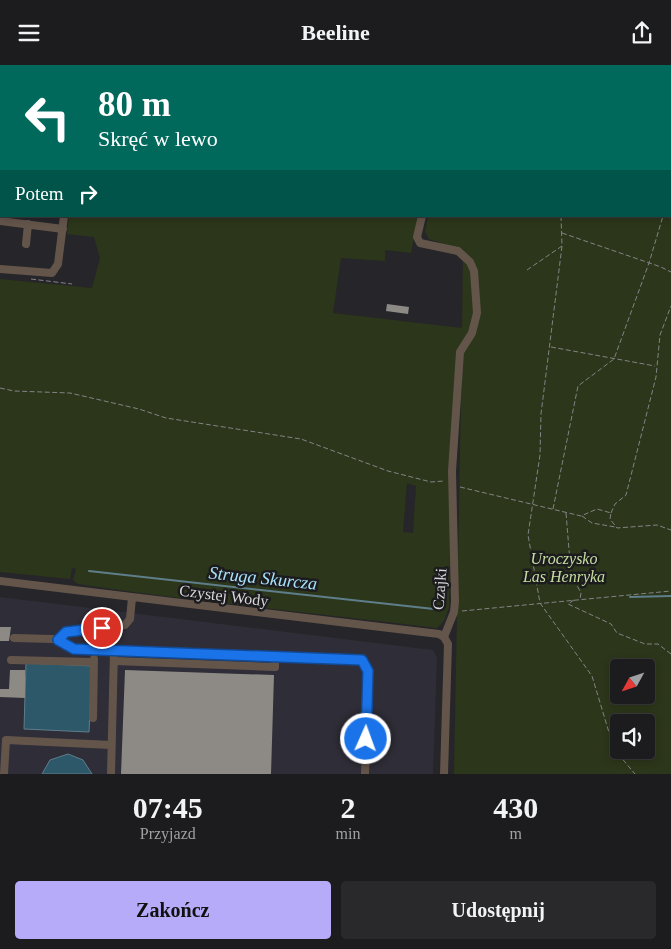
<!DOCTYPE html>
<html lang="pl">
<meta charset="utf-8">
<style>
:root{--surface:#1c1c1f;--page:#29292c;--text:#f1f3f6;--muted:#a0a1a4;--line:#3a3a3d;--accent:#b6abf8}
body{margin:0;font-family:Georgia,serif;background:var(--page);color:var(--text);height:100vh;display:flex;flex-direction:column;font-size:19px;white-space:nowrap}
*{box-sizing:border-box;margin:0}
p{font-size:16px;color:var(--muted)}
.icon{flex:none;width:28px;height:28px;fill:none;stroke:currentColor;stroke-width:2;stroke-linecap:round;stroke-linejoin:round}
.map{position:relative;height:709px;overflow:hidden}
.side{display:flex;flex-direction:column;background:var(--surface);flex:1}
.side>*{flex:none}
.hud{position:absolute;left:0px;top:0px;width:671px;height:152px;box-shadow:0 2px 8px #0003,0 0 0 1px var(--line);background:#00695c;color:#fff;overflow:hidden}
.needle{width:32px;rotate:230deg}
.tools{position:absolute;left:610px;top:594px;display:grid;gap:10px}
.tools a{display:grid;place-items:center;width:45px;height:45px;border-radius:5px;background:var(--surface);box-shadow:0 2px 8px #0003,0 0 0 1px var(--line);font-size:25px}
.pin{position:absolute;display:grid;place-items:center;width:42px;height:42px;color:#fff;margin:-21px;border:2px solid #fff;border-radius:50%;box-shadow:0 1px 5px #0007}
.me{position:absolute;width:55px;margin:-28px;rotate:2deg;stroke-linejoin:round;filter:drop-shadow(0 0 4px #0008)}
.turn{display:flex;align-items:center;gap:18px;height:105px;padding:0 15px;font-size:22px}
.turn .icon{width:65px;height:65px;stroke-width:2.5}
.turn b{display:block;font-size:35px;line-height:42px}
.then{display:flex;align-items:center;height:48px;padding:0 15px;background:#0003;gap:10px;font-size:19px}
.eta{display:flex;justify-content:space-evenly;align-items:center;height:85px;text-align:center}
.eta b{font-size:30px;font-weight:600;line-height:35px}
.primary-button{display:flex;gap:10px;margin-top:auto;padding:10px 15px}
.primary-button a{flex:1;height:58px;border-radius:5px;background:var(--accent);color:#111;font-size:20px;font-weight:600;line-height:58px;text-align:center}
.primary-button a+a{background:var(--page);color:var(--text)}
header{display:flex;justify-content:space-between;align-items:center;height:65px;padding:0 15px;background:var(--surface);font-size:22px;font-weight:600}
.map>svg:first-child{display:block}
.built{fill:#2f2d37}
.green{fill:#2c361a;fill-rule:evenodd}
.water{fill:#2c586a;stroke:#5f7e8b}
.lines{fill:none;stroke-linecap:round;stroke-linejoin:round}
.stream{stroke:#5f7e8b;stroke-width:2}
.building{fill:#8d8a86}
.path{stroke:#838386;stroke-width:1;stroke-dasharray:5 2.5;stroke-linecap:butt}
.minor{stroke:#64554b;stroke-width:8}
.route-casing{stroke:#114b97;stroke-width:12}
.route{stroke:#1a73e8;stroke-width:9}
.labels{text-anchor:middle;stroke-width:5;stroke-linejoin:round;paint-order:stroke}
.park-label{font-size:16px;font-style:italic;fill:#c6de9f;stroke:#1c1c1f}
.street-label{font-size:16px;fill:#d7d7d9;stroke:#1c1c1f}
.water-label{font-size:18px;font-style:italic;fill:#a7e2fb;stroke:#1c1c1f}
</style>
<header><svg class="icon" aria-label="menu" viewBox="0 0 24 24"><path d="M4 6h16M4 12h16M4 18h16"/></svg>Beeline<svg class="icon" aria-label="share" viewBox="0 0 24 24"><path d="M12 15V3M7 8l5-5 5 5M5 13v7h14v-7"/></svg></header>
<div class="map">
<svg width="671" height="709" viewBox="0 0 671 709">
<rect width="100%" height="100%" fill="#262529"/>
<path class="built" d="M0,532L433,585L437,593L433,709H0Z"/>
<path class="green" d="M21,0H344L21,1Z
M469,0H671V709H454L462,281L450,475L449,542L444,556L437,563C317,548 197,537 78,519L73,515L76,504L72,503L70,514L0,507V214L92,223L100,193L94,172L67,169L69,151H418L411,188L385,185V196L341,193L333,248L462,263L463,185L429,174L425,167L428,151H670V1ZM407,418L416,421L413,468L403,467ZM619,602H646V630H619ZM619,658H646V685H619Z"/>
<path class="water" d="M26,598L92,601L89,667L24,664Z
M68,689L83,695L92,709H42L50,695Z"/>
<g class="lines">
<path class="stream" d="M89,506L434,544
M630,532L671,531"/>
</g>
<path class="building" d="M387,239L409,242L408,249L386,246Z
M0,562H11L9,576H0Z
M10,605H25V633L0,632V624H9Z
M125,605L274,610L271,709H121Z"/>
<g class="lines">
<path class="path" d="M506,0L511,1
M574,0V1
M670,58H671
M670,128L671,125
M562,168L661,202L671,207
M562,181L541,349L540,390L528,470L540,538L592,611L614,684L635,709
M527,205L562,181L561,151
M31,214L72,219
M551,282L655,301
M0,323L14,326L70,328L139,344L166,353L301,374L388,406L431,417L444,416
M460,422L581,451L597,444L611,448L610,454L617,463L657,460L671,465
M553,444L578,321L614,294L649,198L663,151
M566,448L571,509L581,528L580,534
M611,448L615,439L626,430L656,312L660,270L671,241
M582,451L592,458L615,462
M574,535L568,539L611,559L617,568L645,579H658L671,589
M462,546L671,526"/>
<path class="minor" d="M13,1L14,0
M453,1V0
M0,50L1,47
M0,108H1
M422,151L417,172L420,178L458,186L470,197L474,206L477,248L472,268L460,287L452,406L455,537L454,547L444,572L448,579L444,709
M0,156L63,164
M26,179L28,159
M0,204L52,208L58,199L64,151
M0,516L439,569L444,572
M14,573L53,574L74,584L114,586
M58,575L66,567L125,560L130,554L132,533
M11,595L93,597
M114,596L275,602V591
M93,653L94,594
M4,709L6,675L111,680
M111,709L114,586L362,595L368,606L365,709"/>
</g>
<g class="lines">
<g class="route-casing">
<path id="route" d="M102,563L66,567L58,575L74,584L362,595L368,606L366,674"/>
</g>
<use href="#route" class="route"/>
</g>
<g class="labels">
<g class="park-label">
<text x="564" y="499">Uroczysko<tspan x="564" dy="18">Las Henryka</tspan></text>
</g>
<g class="street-label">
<text transform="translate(439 524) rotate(-86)" y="6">Czajki</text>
<text transform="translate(224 530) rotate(7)" y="6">Czystej Wody</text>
</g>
<g class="water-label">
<text transform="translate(263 513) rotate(6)" y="6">Struga Skurcza</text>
</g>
</g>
</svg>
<div class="tools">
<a><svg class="needle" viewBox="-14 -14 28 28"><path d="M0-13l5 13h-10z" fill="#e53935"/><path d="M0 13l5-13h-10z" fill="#a0a1a4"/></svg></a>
<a><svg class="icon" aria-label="sound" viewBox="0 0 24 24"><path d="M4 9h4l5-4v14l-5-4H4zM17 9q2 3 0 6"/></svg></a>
</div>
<div class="pin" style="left:102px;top:563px;background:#d93025"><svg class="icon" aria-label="arrive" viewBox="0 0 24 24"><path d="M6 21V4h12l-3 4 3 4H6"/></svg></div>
<svg class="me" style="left:366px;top:674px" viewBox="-20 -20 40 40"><circle r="17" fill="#1a73e8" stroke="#fff" stroke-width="3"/><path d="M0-11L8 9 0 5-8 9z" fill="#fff"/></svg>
<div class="hud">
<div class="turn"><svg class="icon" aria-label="left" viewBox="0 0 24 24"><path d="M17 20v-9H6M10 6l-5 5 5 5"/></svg><div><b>80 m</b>Skręć w lewo</div></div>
<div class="then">Potem<svg class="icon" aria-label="right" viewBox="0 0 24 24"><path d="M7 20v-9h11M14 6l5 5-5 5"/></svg></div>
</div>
</div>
<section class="side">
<div class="eta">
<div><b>07:45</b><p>Przyjazd</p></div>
<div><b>2</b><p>min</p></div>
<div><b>430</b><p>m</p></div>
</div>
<div class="primary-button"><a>Zakończ</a><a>Udostępnij</a></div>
</section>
